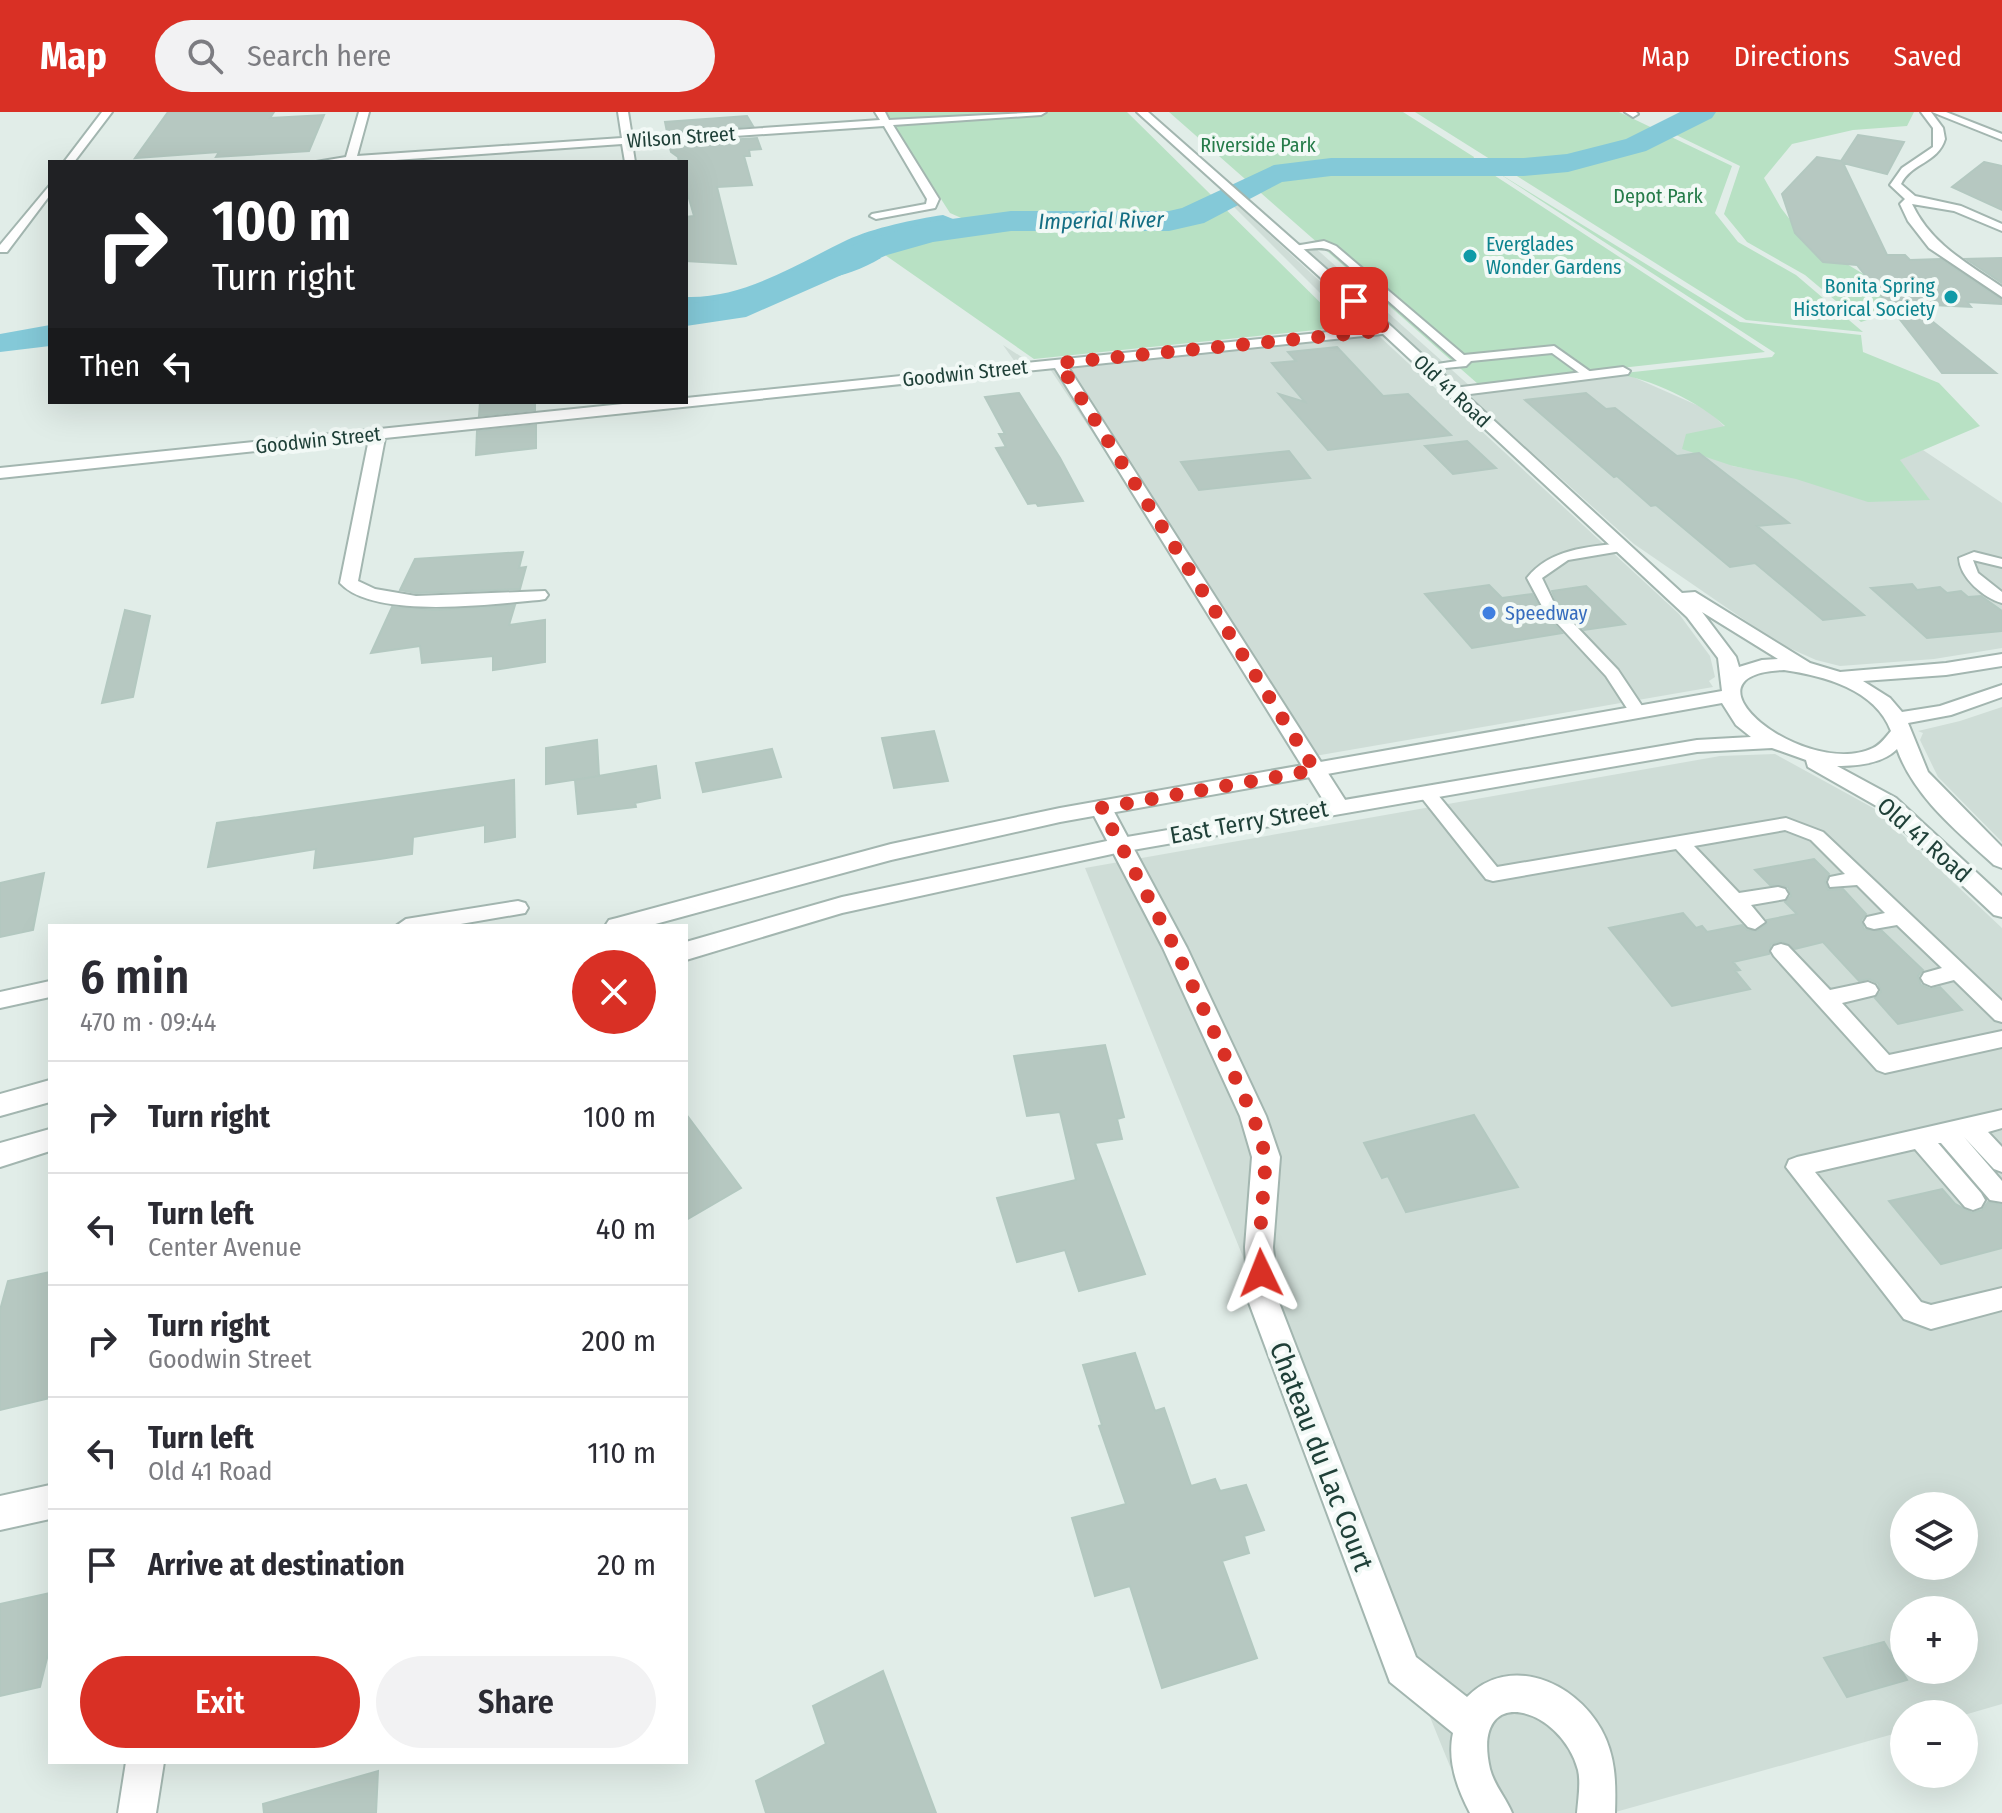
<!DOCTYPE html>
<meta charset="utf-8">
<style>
:root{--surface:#fff;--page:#f2f2f3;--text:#2b2b33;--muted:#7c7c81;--line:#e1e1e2;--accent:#d93025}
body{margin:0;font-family:"Fira Sans Condensed",sans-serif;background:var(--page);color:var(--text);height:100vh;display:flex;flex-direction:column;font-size:30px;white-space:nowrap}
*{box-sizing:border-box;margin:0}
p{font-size:26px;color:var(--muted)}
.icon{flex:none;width:44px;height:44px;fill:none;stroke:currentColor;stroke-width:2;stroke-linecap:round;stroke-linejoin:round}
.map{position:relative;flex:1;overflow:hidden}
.drawer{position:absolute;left:48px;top:812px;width:640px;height:840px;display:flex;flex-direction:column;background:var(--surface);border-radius:0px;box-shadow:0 8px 32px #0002}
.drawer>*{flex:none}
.guide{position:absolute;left:48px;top:48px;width:640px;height:244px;border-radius:0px;box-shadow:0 8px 32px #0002;background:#202124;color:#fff;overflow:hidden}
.controls{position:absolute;left:1890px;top:1380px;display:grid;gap:16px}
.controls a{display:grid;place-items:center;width:88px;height:88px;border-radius:50%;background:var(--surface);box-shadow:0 8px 32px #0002;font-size:40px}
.pin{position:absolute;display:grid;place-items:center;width:68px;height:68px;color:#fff;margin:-34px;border-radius:16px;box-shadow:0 4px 12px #0006}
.me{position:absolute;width:88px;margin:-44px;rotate:358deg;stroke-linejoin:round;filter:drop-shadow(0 0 6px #0008)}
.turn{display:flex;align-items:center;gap:28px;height:168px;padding:0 32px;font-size:36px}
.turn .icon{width:104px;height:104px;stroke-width:2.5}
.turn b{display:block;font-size:56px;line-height:68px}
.then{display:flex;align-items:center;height:76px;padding:0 32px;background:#0003;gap:16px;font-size:30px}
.round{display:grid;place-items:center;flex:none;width:84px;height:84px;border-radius:42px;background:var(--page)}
.summary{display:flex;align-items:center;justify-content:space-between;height:136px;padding:0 32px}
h1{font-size:48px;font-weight:600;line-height:60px}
.cta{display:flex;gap:16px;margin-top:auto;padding:16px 32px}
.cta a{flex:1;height:92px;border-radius:48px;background:var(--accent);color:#fff;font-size:32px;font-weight:600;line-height:92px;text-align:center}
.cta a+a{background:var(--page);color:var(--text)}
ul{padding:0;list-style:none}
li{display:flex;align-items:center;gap:24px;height:112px;padding:0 32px;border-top:2px solid var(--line)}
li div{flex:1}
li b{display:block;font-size:30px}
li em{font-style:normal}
header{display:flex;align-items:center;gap:48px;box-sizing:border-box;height:112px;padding:0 40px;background:var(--accent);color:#fff}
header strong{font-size:38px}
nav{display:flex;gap:44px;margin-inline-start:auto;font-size:28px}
.search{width:560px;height:72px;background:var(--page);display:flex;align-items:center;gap:20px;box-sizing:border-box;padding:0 28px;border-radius:44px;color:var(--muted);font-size:30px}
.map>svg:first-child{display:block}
.built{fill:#cfddd7;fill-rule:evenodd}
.green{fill:#b8e1c4}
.water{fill:#84c9d8}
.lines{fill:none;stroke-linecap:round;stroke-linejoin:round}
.river{fill:#84c9d8;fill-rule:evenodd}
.building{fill:#b6c8c1;stroke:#b3c8c0;stroke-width:2}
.service-casing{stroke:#a3b6b0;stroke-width:4}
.minor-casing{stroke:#a3b6b0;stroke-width:4}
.tertiary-casing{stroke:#a3b6b0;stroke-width:4}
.service{fill:#fff;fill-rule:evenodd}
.minor{fill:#fff;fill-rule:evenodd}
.tertiary{fill:#fff;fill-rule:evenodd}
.route{stroke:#d93025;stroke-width:14;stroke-dasharray:0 25.2}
.culture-dot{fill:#0f9aa8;stroke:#f2f9f6;stroke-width:3}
.shop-dot{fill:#3f7fe0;stroke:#f2f9f6;stroke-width:3}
.labels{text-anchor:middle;stroke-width:8;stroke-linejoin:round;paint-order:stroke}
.far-street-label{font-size:20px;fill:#1f4038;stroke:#f2f9f6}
.far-park-label{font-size:20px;fill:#257b49;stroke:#f2f9f6}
.far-culture-label{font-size:20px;fill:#0d838f;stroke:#f2f9f6;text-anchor:start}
.far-shop-label{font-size:20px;fill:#366cbe;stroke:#f2f9f6;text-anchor:start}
.far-water-label{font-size:22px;font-style:italic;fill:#136d83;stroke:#f2f9f6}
.street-label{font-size:24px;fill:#1f4038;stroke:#f2f9f6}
.near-street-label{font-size:28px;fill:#1f4038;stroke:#f2f9f6}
</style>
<header>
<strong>Map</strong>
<div class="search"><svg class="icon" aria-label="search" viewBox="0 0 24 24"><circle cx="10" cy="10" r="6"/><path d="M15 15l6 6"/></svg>Search here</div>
<nav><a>Map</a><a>Directions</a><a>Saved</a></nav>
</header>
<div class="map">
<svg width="2002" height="1701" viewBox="0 0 2002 1701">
<rect width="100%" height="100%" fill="#e1ede8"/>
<path class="built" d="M1230,86L1679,502L1710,544L1715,565L1709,569L1713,575L1309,645L1046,251L1018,254L1003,233L1031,251L1344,219L1347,208L1227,88Z
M1298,130L1312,133L1471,275L1615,262L1631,264L1708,298L1725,315L1732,354L1929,388L1899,348L1923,338L2002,391V536L1934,547L1840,554L1816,548L1778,531L1634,432Z
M2002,595V730L1938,665L1920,628L1923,621L1918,619L1960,609Z
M1775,642L1875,697L2002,816V1592L1964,1603L1904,1602V1619L1612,1701H1469L1085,756L1720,644ZM1904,1394H1964V1454H1904ZM1904,1498H1964V1558H1904Z"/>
<path class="green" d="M885,0H1127L1339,209L1335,216L1034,247L875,136L929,120L975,112L950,101Z
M1169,0H1403L1474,45L1471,54H1480L1765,240L1478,272Z
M1415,0H1619L1732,54L1715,101L1738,130L1796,163L1863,220L1746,208Z
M1712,0H1914L1907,14L1853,18L1792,32L1764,66L1781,96L1804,126L1888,177L1873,206L1861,210L1805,163L1747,130L1724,102L1740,54L1668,19L1686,6Z
M1492,57L1740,210L1861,223L1863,240L1939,271L1980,314L1900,348L1930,388L1868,390L1796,367L1733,354L1682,337L1686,322L1725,314C1701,291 1648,265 1615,262L1772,245L1775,241Z"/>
<path class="water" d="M943,103L963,111L924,117L868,134L867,137L881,146C844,169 803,169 762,183C737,192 714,207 686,210V185C744,187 797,152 847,128C873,116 915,107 943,103Z
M50,213V234L0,240V222Z"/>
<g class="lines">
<path class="river" d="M1680,0H1716L1712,6L1646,39L1568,60L1524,64H1331L1282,70L1204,111L1169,119H1011L933,130L887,143L746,205L686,214V192L725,187L863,129L929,110L1011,99H1169L1182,96L1274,53L1331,46H1524L1567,42L1626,27Z"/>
</g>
<path class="building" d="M168,0H274L270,6L324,3L309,39L216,45L219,40L135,46Z
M747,4L753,14L667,20L665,10Z
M1858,23L1904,30L1887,62L1843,51L1887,143H1905L1910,148L1941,147L2002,188V192L1967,190L1971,195L1911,192L1996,261H1942L1857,153L1823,150L1795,121L1782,82L1817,45L1841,49Z
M757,26L761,37L749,38L750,44H744L752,73L717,75L736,152L686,149V105L694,104L686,76V50H679L678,45L671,40L669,32Z
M1984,50L2002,54V98L1952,75Z
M2002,146V171L1966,147Z
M1337,235L1383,284L1408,282L1451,323L1328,338L1279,282L1305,290L1272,251L1296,249L1288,240Z
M1019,281L1060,346L1083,389L1038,394L1036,391L1028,392L996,336L1006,335L999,322H1005L985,285Z
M1586,281L1606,297L1615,296L1677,344L1699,341L1789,411L1757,414L1864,503L1823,508L1755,451L1730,455L1656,393L1651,394L1617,364L1614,365L1525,288Z
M480,290H535V298L479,304Z
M536,313V336L476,343L477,319Z
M1467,329L1496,356L1453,362L1425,334Z
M1289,339L1310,366L1199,378L1181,350Z
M523,440L519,456L526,455L520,477L416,481L400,478L415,447Z
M1912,472L1917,478L1940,475L1947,481L1961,479L1968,485L1981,484L2002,499V519L1927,526L1871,476Z
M1489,473L1502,486L1532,482L1541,498L1562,521L1472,536L1425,482Z
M1586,474L1625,512L1584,518L1556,489L1552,479Z
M515,493L509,513L545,508V550L493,558V544L422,551L420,534L371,541L392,495L435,498Z
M125,498L150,504L133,585L102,591Z
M934,619L948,669L894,676L882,626Z
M597,628L599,664L546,672V636Z
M772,637L781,665L703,680L696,651Z
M656,654L660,686L635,691L636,695L578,702L575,668Z
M514,668L515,725L485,730V713L413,725L412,742L380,747L314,756L316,737L208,755L217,711Z
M1814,747L1829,762L1825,769L1828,778L1843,777L1866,802L1861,808L1864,817L1882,819L1923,858L1918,864L1921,873L1930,877L1940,875L1962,898L1898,912L1875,886L1881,880L1878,871L1869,867L1859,869L1823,830L1795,837L1782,829L1771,832L1769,842L1733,850L1740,858L1735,859L1750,877L1672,894L1609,816L1683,801L1696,816L1702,814L1707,820L1742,813L1747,818L1757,819L1767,812V808L1797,802L1785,790L1791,784L1788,775L1770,773L1755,758Z
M44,761L33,818L0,825V771Z
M1105,933L1124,1005L1117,1007L1122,1027L1095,1031L1145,1162L1079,1179L1065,1138L1017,1150L997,1086L1076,1068L1060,1000L1027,1004L1014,944Z
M686,1002L741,1076L686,1108Z
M1474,1003L1518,1075L1406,1100L1388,1064L1382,1066L1364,1031Z
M1942,1077L1955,1092L1972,1101L1982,1098L1988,1090L2002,1093V1136L1941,1152L1889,1089Z
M50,1160V1286L0,1298V1198L8,1169Z
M1135,1241L1155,1299L1164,1296L1191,1374L1215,1367L1220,1379L1246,1373L1264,1418L1244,1424L1249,1441L1222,1449L1257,1546L1162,1576L1130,1474L1095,1484L1072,1406L1126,1392L1099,1314L1102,1313L1083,1253Z
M50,1481V1534L40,1575L0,1584V1492Z
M1884,1530L1907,1568L1847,1585L1824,1546Z
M883,1559L936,1701H766L756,1669L826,1632L813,1594Z
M378,1659L376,1701H264L263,1692Z"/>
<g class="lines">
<g class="service-casing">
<path id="service" d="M1324,129L1336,134L1464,243L1554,234L1595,263L1585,265L1552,241L1471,249L1466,254L1424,258V254L1457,249L1330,138C1316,132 1301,142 1289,135Z
M1622,431L1627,432V438L1568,448L1542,466L1554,491L1618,558L1646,600L1638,605L1632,604L1606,564L1543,496L1527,466C1550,437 1587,435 1622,431Z
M1974,440L2002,447V455L1973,448L1978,461L2002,480V491C1984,486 1960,466 1959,446Z
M1427,675L1433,677L1497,755L1786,706L1823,720L2002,889V910L1995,908L1954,868L1931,874L1924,871L1921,866L1924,861L1942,856L1897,813L1874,817L1867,815L1864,810L1867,805L1885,801L1857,773L1830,775L1828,770L1830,765L1845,762L1811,728L1785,718L1694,734L1739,781L1778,775L1785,777L1788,782L1785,787L1751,793L1765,810L1755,817L1748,815L1676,737L1493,769L1486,767L1421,685L1418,681Z
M518,789L525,791L528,796L525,801L449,814H396L406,807Z
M1781,832L1788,834L1830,878L1868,870L1875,873L1878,878L1875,883L1842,891L1889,943L2002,919V935L1885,961L1877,958L1774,844L1771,839L1774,834Z
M50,869V885L0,896V880Z
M2002,998V1016L1988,1020L2002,1035V1060L1994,1057L1964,1025L2002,1069V1090L1990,1088L1941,1031H1938L1981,1081L1985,1088L1981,1095L1973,1098L1965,1095L1915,1037L1815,1060L1921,1190L1931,1193L2002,1176V1198L1931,1217L1904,1207L1786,1055L1789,1048L1797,1045Z"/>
</g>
<g class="minor-casing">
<path id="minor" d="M102,0H112L74,50H64Z
M359,0H369L357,44L622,26L618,0H628L632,25L880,8L875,0H885L889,8L1046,0L1041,3L893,13L939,87L935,96L876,107L870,104L872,102L926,92L927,87L884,14L632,31L635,50H625L622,32L366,50H316L346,45Z
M1625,0H1636L1638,2L1633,5Z
M1921,0H1931L1943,16L1945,27C1938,51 1911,51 1901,72L1915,84L1961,94L2002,112V119L1954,99L1912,92C1931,132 1967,151 2002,175V185L1929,136L1908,109L1900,92L1905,87L1890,73L1902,56L1933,35V16Z
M1932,0H1946L2002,22V28Z
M50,73V83L7,140H0V133Z
M1387,214L1394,218L1392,221L1068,255L1349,694L1346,699H1330L1055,256L385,326L358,469L375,477L416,484L545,479L548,483L545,487L539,488C492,492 374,508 340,471L369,327L0,366V356L642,290H686V286Z
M1623,255L1630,259L1628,262L1454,284L1447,280L1454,276Z
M1101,689L1109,691L1112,696L1187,836L1266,1004L1280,1045L1273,1135L1278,1188L1416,1545L1467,1585C1509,1542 1574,1569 1601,1617C1616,1644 1616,1671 1615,1701H1577C1578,1688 1581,1671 1578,1658C1561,1594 1470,1569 1490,1657C1494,1673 1506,1686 1512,1701H1470C1457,1676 1447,1649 1453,1621L1390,1570L1248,1188L1245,1135L1252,1045L1240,1004L1163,836L1090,696L1093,691Z
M50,1373V1407L0,1418V1384Z
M126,1650H164L156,1701H118Z"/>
</g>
<g class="tertiary-casing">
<path id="tertiary" d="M1137,0H1148L1392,215L1682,481L1695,480L1810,551L1840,560L1946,551L2002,542V554L1946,563L1863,569L1890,586L1902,600L1940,594L2002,573V585L1951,603L1908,611L1928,660L2002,735V756L1994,753C1958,720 1914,685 1897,637C1882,652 1857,654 1837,654L1896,686L2002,784V805L1994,803L1880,696L1808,655L1806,648L1772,636L1697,640L1121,740L842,801L686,848V830L842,785L1121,726L1697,628L1751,625L1736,613L1722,591L1060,710L891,748L648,814H605L609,808L617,806L891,732L1060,696L1722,579L1718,546L1687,505L1382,221ZM1702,500L1778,547L1762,548L1739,555L1736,545ZM1784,558C1824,564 1875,577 1891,619C1886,625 1880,633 1873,636C1805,668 1671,562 1784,558Z
M50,968V990L0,1004V982Z
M50,1017V1039L0,1055V1031Z"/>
</g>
<use href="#service" class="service"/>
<use href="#minor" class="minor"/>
<use href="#tertiary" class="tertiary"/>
</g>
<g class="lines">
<path class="route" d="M1261,1161L1259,1135L1266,1045L1253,1004L1175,836L1101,696L1315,658L1059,251L1387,218L1354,189"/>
</g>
<g class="culture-dot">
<circle cx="1470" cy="144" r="8"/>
<circle cx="1951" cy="185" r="8"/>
</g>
<circle class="shop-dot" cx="1489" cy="501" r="8"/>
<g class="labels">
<g class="far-street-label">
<text transform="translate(681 25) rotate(-4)" y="7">Wilson Street</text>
<text transform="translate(965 261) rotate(-6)" y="7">Goodwin Street</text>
<text transform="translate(1452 279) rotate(43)" y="7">Old 41 Road</text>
<text transform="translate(318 328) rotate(-6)" y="7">Goodwin Street</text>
</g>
<g class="far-park-label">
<text x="1258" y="40">Riverside Park</text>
<text x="1658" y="91">Depot Park</text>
</g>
<g class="far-culture-label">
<text x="1486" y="139">Everglades<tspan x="1486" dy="23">Wonder Gardens</tspan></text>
<text x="1935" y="181" text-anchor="end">Bonita Spring<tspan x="1935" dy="23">Historical Society</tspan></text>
</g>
<g class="far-shop-label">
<text x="1505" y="508">Speedway</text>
</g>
<g class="far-water-label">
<text transform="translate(1101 108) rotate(-1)" y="8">Imperial River</text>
</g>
<g class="street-label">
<text transform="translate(1249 710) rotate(-10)" y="8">East Terry Street</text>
<text transform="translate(1924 728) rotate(41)" y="8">Old 41 Road</text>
</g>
<g class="near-street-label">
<text transform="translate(1322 1344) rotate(69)" y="10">Chateau du Lac Court</text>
</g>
</g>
</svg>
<div class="controls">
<a><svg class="icon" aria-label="layers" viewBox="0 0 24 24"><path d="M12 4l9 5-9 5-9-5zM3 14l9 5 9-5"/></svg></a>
<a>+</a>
<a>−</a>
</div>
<div class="pin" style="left:1354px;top:189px;background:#d93025"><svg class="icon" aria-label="arrive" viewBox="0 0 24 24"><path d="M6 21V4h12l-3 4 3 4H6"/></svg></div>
<svg class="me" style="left:1261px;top:1161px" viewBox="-20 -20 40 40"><path d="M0-17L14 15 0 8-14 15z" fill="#d93025" stroke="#fff" stroke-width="4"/></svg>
<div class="guide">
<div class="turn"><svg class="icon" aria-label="right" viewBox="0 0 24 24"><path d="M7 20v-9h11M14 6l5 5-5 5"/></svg><div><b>100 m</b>Turn right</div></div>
<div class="then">Then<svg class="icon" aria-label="left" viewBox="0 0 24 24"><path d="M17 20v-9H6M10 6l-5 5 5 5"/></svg></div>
</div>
<section class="drawer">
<div class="summary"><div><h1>6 min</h1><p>470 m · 09:44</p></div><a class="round" style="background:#d93025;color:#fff"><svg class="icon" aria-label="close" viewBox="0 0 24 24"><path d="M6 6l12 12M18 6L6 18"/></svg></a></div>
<ul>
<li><svg class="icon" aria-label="right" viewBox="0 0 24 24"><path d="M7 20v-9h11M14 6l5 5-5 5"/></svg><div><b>Turn right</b></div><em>100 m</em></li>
<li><svg class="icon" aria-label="left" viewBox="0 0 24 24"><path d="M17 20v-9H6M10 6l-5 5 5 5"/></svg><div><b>Turn left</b><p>Center Avenue</p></div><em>40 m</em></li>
<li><svg class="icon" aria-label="right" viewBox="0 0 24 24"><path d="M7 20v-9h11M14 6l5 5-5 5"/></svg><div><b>Turn right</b><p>Goodwin Street</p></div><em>200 m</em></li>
<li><svg class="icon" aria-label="left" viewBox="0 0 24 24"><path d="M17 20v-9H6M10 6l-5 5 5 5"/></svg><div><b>Turn left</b><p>Old 41 Road</p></div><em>110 m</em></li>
<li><svg class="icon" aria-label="arrive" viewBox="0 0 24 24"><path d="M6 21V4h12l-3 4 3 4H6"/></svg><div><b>Arrive at destination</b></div><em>20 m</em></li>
</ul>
<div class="cta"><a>Exit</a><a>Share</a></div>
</section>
</div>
